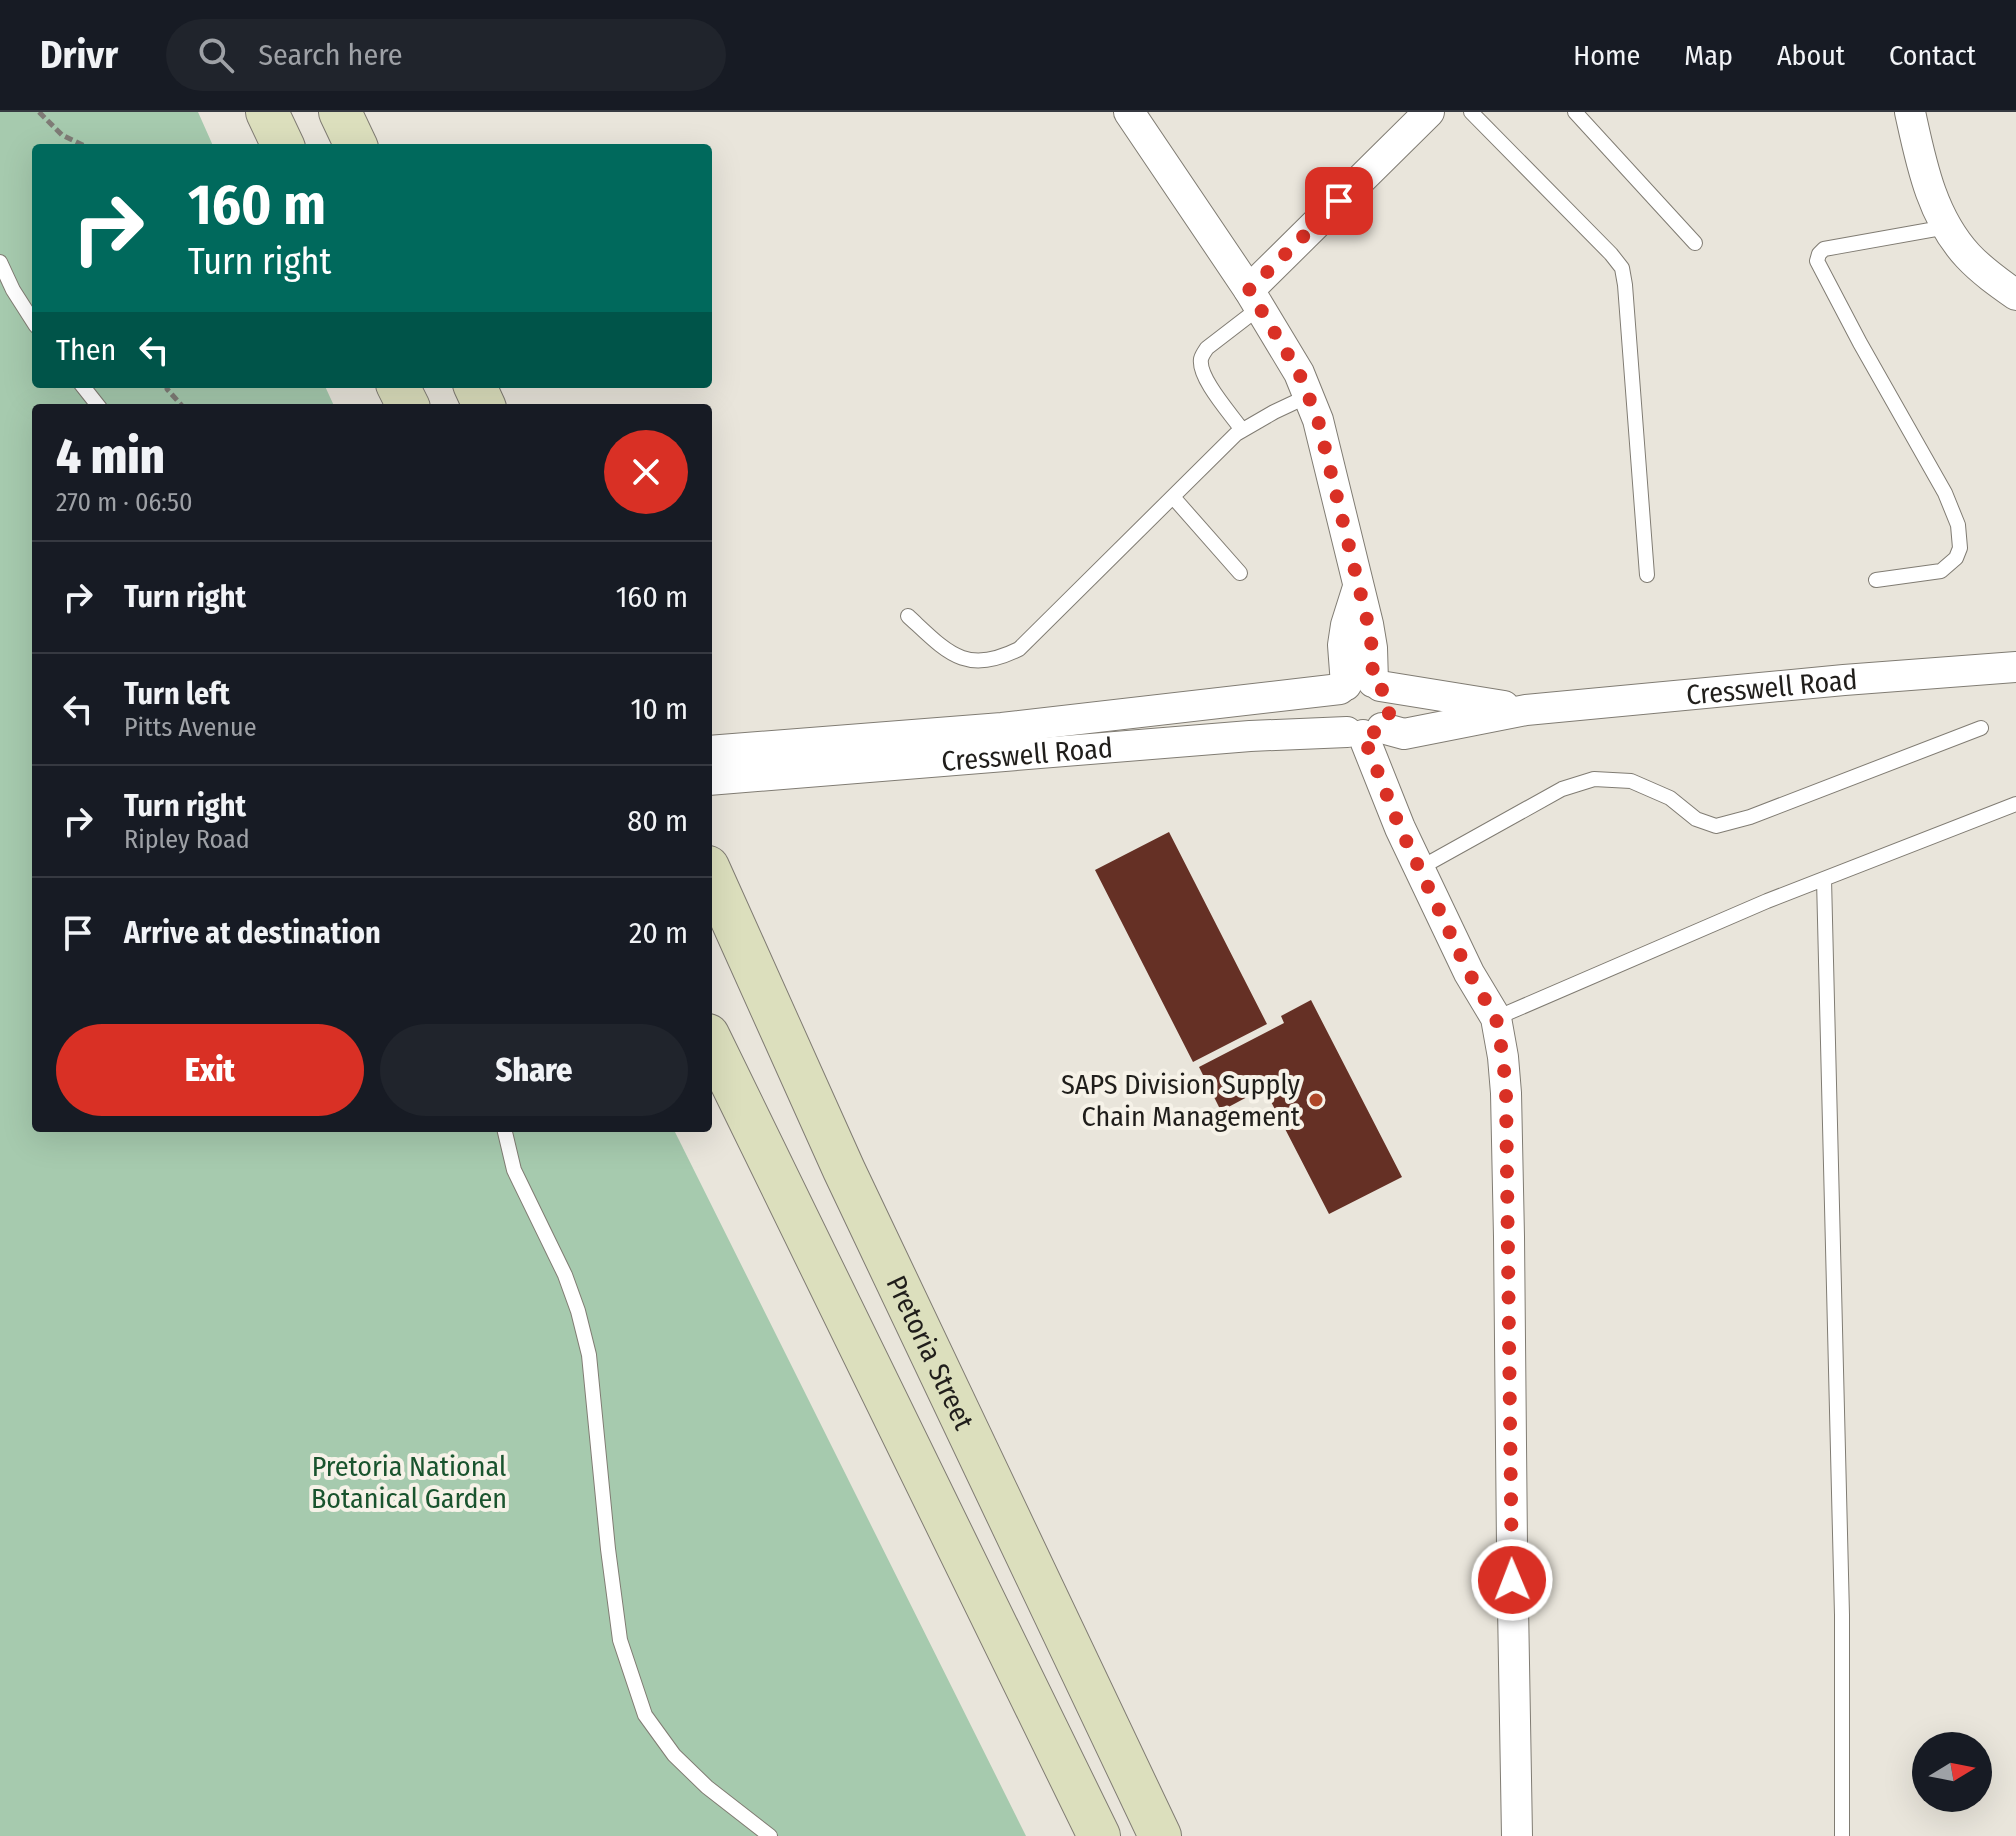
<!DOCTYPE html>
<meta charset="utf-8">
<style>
:root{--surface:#171b24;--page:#20242c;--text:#f1f3f6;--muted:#9ea1a6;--line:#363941;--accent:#d93025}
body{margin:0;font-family:"Fira Sans Condensed",sans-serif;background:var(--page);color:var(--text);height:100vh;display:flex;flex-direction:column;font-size:30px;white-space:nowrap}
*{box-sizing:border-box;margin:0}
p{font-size:26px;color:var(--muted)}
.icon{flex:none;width:44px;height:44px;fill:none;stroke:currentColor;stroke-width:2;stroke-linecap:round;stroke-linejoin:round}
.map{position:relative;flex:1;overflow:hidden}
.panel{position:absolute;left:32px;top:292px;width:680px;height:728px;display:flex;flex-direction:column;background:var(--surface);border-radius:8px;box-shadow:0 8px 32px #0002}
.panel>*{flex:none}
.guide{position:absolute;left:32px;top:32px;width:680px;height:244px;border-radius:8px;box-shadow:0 8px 32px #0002;background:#00695c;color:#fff;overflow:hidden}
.needle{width:52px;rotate:80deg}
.controls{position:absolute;left:1912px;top:1620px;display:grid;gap:16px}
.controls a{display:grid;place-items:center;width:80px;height:80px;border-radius:50%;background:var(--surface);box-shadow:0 8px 32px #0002;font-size:40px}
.pin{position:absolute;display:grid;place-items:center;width:68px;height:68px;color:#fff;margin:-34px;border-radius:16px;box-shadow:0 4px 12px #0006}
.me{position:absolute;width:88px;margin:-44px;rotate:359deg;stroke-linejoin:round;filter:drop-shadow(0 0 6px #0008)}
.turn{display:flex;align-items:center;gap:28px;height:168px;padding:0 24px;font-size:36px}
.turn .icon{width:104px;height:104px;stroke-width:2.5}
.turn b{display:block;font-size:56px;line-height:68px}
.then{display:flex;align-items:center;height:76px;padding:0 24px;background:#0003;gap:16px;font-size:30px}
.round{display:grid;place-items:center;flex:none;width:84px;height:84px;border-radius:42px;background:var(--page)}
.overview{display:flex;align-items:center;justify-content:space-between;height:136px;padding:0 24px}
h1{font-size:48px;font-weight:800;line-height:60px}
.primary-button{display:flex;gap:16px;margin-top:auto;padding:16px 24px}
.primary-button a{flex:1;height:92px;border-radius:48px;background:var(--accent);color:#fff;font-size:32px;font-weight:800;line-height:92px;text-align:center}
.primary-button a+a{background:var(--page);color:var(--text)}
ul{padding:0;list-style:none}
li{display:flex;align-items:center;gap:24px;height:112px;padding:0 24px;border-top:2px solid var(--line)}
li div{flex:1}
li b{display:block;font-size:30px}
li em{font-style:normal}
header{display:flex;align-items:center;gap:48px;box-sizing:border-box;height:112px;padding:0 40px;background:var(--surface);border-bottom:2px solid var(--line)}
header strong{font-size:38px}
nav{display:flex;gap:44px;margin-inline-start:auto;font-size:28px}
.search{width:560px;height:72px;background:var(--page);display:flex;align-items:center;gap:20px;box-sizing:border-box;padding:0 28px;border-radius:44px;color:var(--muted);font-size:30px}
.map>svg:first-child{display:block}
.green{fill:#a6caae}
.building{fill:#653025}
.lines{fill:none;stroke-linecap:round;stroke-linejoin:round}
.lane-casing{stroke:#807c73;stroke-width:16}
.street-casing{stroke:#807c73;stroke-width:32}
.secondary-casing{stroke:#807c73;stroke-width:44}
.path{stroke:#7f7c76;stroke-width:5;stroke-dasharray:8 4;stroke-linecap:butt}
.lane{stroke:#fff;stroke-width:14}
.street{stroke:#fff;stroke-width:30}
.secondary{stroke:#dcdfbd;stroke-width:42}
.route{stroke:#d93025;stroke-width:14;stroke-dasharray:0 25.2}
.poi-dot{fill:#ae4627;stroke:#f6f2e8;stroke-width:3}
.labels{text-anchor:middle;stroke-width:8;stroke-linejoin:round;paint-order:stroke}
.street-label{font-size:28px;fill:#201e1b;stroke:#f6f2e8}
.poi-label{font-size:28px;fill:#201e1b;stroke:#f6f2e8;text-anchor:end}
.park-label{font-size:28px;fill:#19542e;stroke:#f6f2e8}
</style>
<header>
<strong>Drivr</strong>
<div class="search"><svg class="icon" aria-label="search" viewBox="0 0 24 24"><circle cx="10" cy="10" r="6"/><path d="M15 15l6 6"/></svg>Search here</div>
<nav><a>Home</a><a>Map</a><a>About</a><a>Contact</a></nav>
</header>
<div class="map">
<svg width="2016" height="1724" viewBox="0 0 2016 1724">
<rect width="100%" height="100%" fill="#e9e5db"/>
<path class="green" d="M0,0H198L214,36H36V272H324L335,296H36V1016H673L1026,1724H0Z"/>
<path class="building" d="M1169,720L1267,912L1193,950L1095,758Z
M1311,888L1402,1065L1329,1102L1264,976L1221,999L1199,955L1284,911L1281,904Z"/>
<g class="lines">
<g class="lane-casing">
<path id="lane" d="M1471,0L1611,142L1622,156L1625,173L1647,463
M1575,0L1695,131
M0,150L13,178L36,214
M81,272L100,296
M1242,318C1231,302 1198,266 1201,247C1202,243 1205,239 1207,236L1259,196
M1173,385L1240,461
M1876,468L1941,459L1956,446L1960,436L1958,413L1945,381L1860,231L1817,149L1819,142L1824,137L1947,115
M908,504C947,540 965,564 1019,537L1236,322L1274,300L1308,284
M1420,756L1562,677L1594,667L1631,669L1670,686L1696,707L1716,714L1750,705L1981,616
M1824,767L1842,1503V1724
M1496,906L1767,789L2016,692
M504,1016L514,1058L565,1163L578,1199L589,1243L608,1437L620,1528L645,1603L674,1643L707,1675L770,1724"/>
</g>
<g class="street-casing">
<g id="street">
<path d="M1129,0L1249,178L1299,261L1318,308L1368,512L1372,536L1373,570"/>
<path d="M1910,0C1921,50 1931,104 1968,144C1982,159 1999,171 2016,183"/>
<path d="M1249,178L1429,0"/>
<path d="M1346,573L1343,533L1346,513L1358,475"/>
<path d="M1380,574L1504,594"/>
<path id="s1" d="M1382,616L1404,622L1526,598L1844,568L2016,555"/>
<path d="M1363,623L1400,716L1469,861L1496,906L1503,945L1506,981L1509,1125L1512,1436L1517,1724"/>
<path d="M708,639L1002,616L1340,577"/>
<path id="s2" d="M708,668L1250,624L1347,620"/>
</g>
</g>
<g class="secondary-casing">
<g id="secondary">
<path d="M267,0L284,36"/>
<path d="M340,0L357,36"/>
<path d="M397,272L409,296"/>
<path d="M474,272L485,296"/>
<path id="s3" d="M708,755L844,1058L1160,1724"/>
<path d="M708,923L1099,1724"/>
</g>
</g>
<path class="path" d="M39,0L62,23L89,36
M167,272V277L184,296"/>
<use href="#lane" class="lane"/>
<use href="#street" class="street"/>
<use href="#secondary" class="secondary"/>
</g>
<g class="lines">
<path class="route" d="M1339,89L1249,178L1299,261L1318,308L1368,512L1372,536L1373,570C1397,585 1395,620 1363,623L1400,716L1469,861L1496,906L1503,945L1506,981L1512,1468"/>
</g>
<circle class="poi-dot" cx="1316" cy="988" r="8"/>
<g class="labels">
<g class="street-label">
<text dy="10" stroke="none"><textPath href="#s1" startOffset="394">Cresswell Road</textPath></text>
<text dy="10" stroke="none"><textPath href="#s2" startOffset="320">Cresswell Road</textPath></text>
<text dy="10" stroke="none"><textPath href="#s3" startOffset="534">Pretoria Street</textPath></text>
</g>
<g class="poi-label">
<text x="1300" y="982">SAPS Division Supply<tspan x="1300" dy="32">Chain Management</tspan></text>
</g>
<g class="park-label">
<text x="409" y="1364">Pretoria National<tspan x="409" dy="32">Botanical Garden</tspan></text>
</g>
</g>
</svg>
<div class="controls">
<a><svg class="needle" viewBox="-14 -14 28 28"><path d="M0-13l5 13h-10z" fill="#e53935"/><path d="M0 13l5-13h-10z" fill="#9ea1a6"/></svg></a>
</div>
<div class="pin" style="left:1339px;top:89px;background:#d93025"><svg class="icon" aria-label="arrive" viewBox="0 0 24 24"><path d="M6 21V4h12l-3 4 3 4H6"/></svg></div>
<svg class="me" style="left:1512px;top:1468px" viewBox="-20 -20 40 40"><circle r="17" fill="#d93025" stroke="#fff" stroke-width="3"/><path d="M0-11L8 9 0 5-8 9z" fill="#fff"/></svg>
<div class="guide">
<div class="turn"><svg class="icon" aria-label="right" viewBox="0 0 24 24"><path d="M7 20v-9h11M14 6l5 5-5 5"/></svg><div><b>160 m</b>Turn right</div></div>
<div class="then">Then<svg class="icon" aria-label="left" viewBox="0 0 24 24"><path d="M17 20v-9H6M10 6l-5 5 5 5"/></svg></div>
</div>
<section class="panel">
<div class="overview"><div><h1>4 min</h1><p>270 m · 06:50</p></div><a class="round" style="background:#d93025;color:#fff"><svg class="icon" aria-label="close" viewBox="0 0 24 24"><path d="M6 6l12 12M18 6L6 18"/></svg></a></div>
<ul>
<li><svg class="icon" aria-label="right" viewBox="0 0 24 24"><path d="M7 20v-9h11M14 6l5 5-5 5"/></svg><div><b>Turn right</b></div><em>160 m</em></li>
<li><svg class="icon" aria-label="left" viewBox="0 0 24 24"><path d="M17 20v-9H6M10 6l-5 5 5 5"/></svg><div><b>Turn left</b><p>Pitts Avenue</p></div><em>10 m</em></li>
<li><svg class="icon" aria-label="right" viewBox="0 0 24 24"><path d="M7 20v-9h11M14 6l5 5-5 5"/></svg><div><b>Turn right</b><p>Ripley Road</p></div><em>80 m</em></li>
<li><svg class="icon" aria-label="arrive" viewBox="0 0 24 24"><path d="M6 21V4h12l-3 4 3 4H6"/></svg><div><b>Arrive at destination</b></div><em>20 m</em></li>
</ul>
<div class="primary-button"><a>Exit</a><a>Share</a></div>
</section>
</div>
